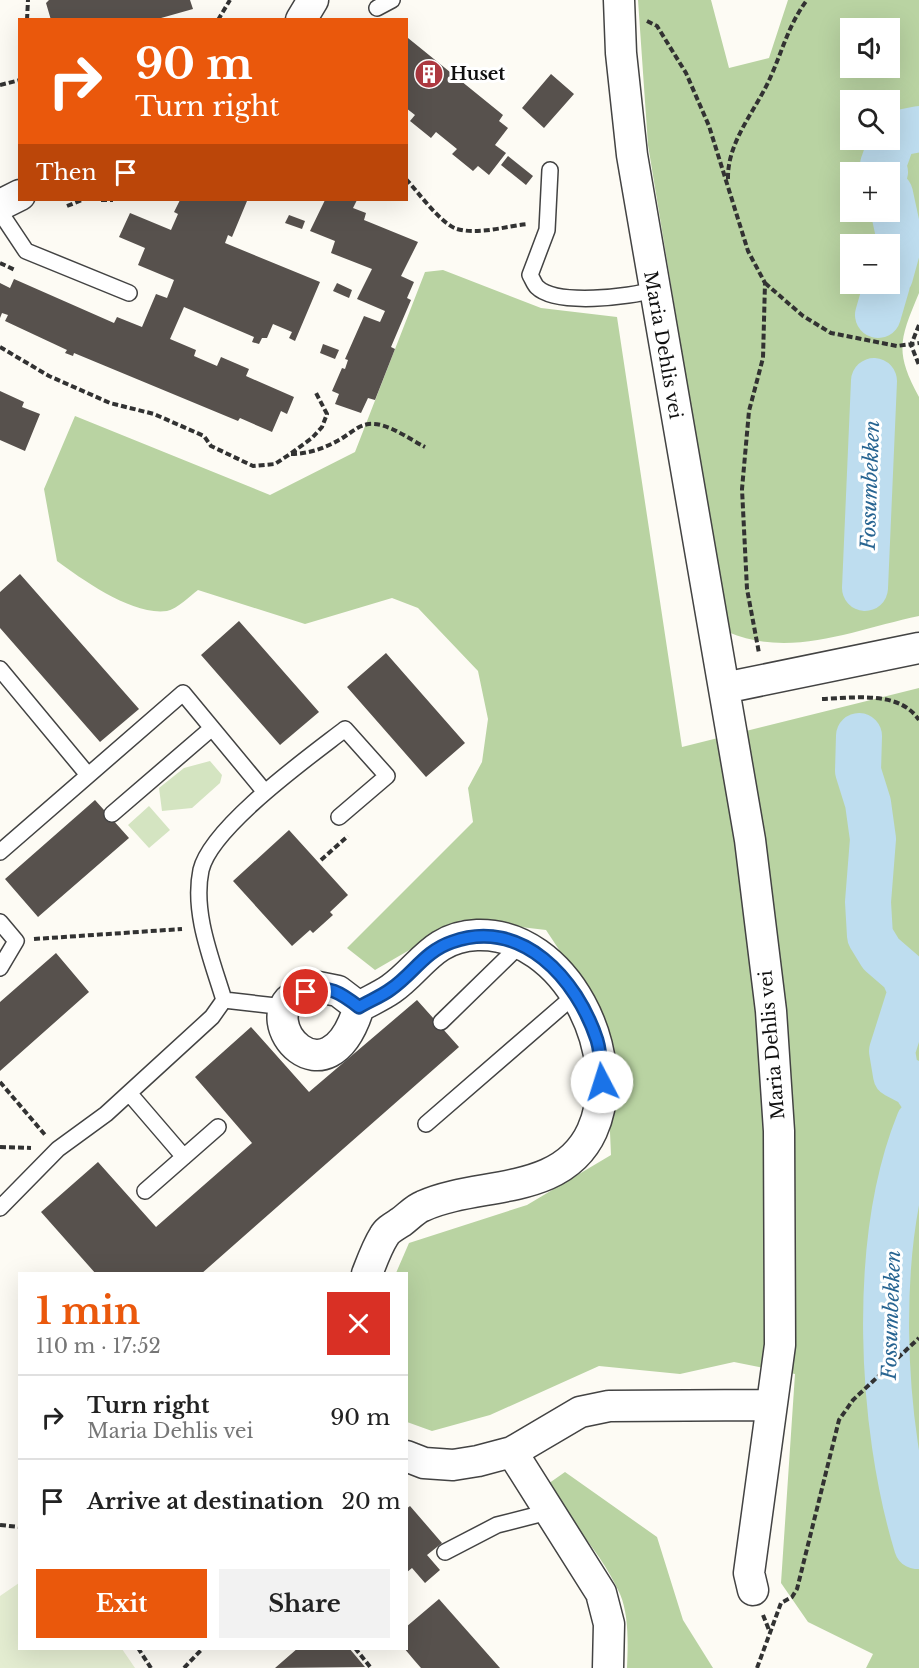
<!DOCTYPE html>
<meta charset="utf-8">
<style>
:root{--surface:#fff;--page:#f2f2f2;--text:#222;--muted:#767676;--line:#e0e0e0;--accent:#ea580c}
body{margin:0;font-family:"Libre Baskerville",serif;background:var(--page);color:var(--text);height:100vh;display:flex;flex-direction:column;font-size:22px;white-space:nowrap}
*{box-sizing:border-box;margin:0}
p{font-size:20px;color:var(--muted)}
.icon{flex:none;width:33px;height:33px;fill:none;stroke:currentColor;stroke-width:2;stroke-linecap:round;stroke-linejoin:round}
.map{position:relative;flex:1;overflow:hidden}
.drawer{position:absolute;left:18px;top:1272px;width:390px;height:378px;display:flex;flex-direction:column;background:var(--surface);border-radius:0px;box-shadow:0 6px 24px #0002}
.drawer>*{flex:none}
.hud{position:absolute;left:18px;top:18px;width:390px;height:183px;border-radius:0px;box-shadow:0 6px 24px #0002;background:#ea580c;color:#fff;overflow:hidden}
.tools{position:absolute;left:840px;top:18px;display:grid;gap:12px}
.tools a{display:grid;place-items:center;width:60px;height:60px;border-radius:0px;background:var(--surface);box-shadow:0 6px 24px #0002;font-size:30px}
.pin{position:absolute;display:grid;place-items:center;width:51px;height:51px;color:#fff;margin:-26px;border:3px solid #fff;border-radius:50%;box-shadow:0 2px 6px #0007}
.me{position:absolute;width:66px;margin:-33px;rotate:355deg;stroke-linejoin:round;filter:drop-shadow(0 0 4px #0008)}
.turn{display:flex;align-items:center;gap:21px;height:126px;padding:0 18px;font-size:27px}
.turn .icon{width:78px;height:78px;stroke-width:2.5}
.turn b{display:block;font-size:42px;line-height:51px}
.then{display:flex;align-items:center;height:57px;padding:0 18px;background:#0003;gap:12px;font-size:22px}
.round{display:grid;place-items:center;flex:none;width:63px;height:63px;border-radius:0px;background:var(--page)}
.head{display:flex;align-items:center;justify-content:space-between;height:102px;padding:0 18px}
h1{font-size:36px;font-weight:700;line-height:45px;color:var(--accent)}
.action{display:flex;gap:12px;margin-top:auto;padding:12px 18px}
.action a{flex:1;height:69px;border-radius:0px;background:var(--accent);color:#fff;font-size:24px;font-weight:700;line-height:69px;text-align:center}
.action a+a{background:var(--page);color:var(--text)}
ul{padding:0;list-style:none}
li{display:flex;align-items:center;gap:18px;height:84px;padding:0 18px;border-top:2px solid var(--line)}
li div{flex:1}
li b{display:block;font-size:22px}
li em{font-style:normal}
.map>svg:first-child{display:block}
.green{fill:#d4e4c1}
.forest{fill:#b9d3a2;fill-rule:evenodd}
.pitch{fill:#e4edd1}
.lines{fill:none;stroke-linecap:round;stroke-linejoin:round}
.river{stroke:#beddef;stroke-width:46}
.building{fill:#57514d}
.service-casing{stroke:#434343;stroke-width:18}
.minor-casing{stroke:#434343;stroke-width:33}
.path{stroke:#323232;stroke-width:4;stroke-dasharray:6 3;stroke-linecap:butt}
.service{stroke:#fff;stroke-width:15}
.minor{stroke:#fff;stroke-width:30}
.route-casing{stroke:#114b97;stroke-width:15}
.route{stroke:#1a73e8;stroke-width:10}
.labels{text-anchor:middle;stroke-width:6;stroke-linejoin:round;paint-order:stroke}
.poi-label{font-size:18px;font-weight:bold;fill:#101010;stroke:#fff;text-anchor:start}
.street-label{font-size:18px;fill:#101010;stroke:#fff}
.water-label{font-size:20px;font-style:italic;fill:#286592;stroke:#fff}
</style>
<div class="map">
<svg width="919" height="1668" viewBox="0 0 919 1668">
<rect width="100%" height="100%" fill="#fdfbf4"/>
<path class="green" d="M210,761L222,775L220,783L192,808L162,811L159,788L184,768Z
M149,806L170,830L149,848L128,825Z"/>
<path class="forest" d="M638,0H711L729,68L769,58L788,0H919V293C900,339 894,351 919,397V616C856,629 791,659 728,632L648,145ZM850,28H890V68H850ZM850,100H890V140H850ZM850,172H890V212H850ZM850,244H890V284H850Z
M443,270L541,308L617,317L682,747L919,688V1668H866L873,1654L808,1622L781,1583L795,1374L734,1362L680,1374L599,1366L490,1415L432,1431L407,1422L406,1274L396,1273L409,1243L527,1205L611,1155L605,1019L546,930L461,920L375,970L347,948L473,822L468,788L482,762L488,719L478,671L418,608L392,598L305,624L198,590C190,596 177,609 167,611C133,616 83,580 57,561L44,489L75,416L270,495L355,452L425,272Z
M565,1472L657,1537L683,1620L713,1668H627C628,1645 629,1615 620,1594C602,1554 570,1520 545,1486Z"/>
<path class="pitch" d="M19,1583L20,1648L122,1649L135,1668H0V1596Z"/>
<g class="lines">
<path class="river" d="M885,172L883,165L894,134L919,129
M890,194L900,240L890,276
M878,315L887,284
M865,588L874,381
M859,736L858,771L868,803L873,839L868,902L870,936L881,954L903,973L911,991L892,1051L896,1075L915,1085L919,1092
M917,1546C880,1425 871,1241 919,1122"/>
</g>
<path class="building" d="M49,0H190L193,9L154,20H51L46,3Z
M408,38L503,115L499,121L508,128L495,145L506,153L489,175L478,166L473,171L452,154L457,149L436,132L431,138L410,121L415,115L406,108Z
M551,74L574,94L544,128L522,108Z
M508,156L533,176L526,185L501,165Z
M180,200L247,201L232,237L228,235L225,243L320,282L295,341L289,338L292,332L273,324L267,338H262L259,344L252,342L254,337L184,307L170,339L196,350L194,356L217,366L221,357L249,369L246,376L294,397L287,414L281,411L272,432L240,418L238,421L74,353L73,356L65,353L67,350L5,321L8,315L2,313L0,318V283L10,288L14,279L114,323L117,317L142,327L156,294L167,298L174,280L138,265L145,248L119,237L130,213L171,230L178,214L174,212Z
M325,200H357L353,208L366,213L364,220L418,242L401,276L414,282L407,298L411,300L391,347L395,349L375,400L368,398L361,413L335,404L339,394L332,391L342,368L345,369L348,360L345,359L364,316L380,322L385,311L357,299L372,269L331,253L335,241L310,231Z
M289,215L305,221L302,229L285,223Z
M337,283L352,290L349,298L333,291Z
M323,344L339,350L335,359L320,353Z
M0,391L24,402L22,407L40,414L25,451L0,440Z
M20,574L139,709L100,742L0,628V592Z
M239,621L319,712L280,745L201,655Z
M386,653L465,743L426,777L347,687Z
M95,800L129,838L38,917L5,879Z
M289,830L348,895L330,912L333,915L313,933L310,930L292,946L233,881Z
M56,953L89,992L0,1071V1002Z
M417,1000L459,1047L201,1274H96L41,1212L98,1162L156,1227L252,1143L195,1077L251,1027L309,1092Z
M410,1506L442,1543L427,1555L440,1570L425,1583L412,1568L406,1573V1509Z
M439,1599L500,1668H421L414,1660L404,1648H406V1627Z
M298,1648H349L365,1667L275,1668Z"/>
<g class="lines">
<g class="service-casing">
<path id="service" d="M377,8L392,0
M550,170L547,230L530,275C532,278 534,284 537,287C556,306 630,297 653,290
M0,212L26,251L129,293
M0,669L88,775
M112,814L212,728
M0,852L183,693L265,792
M0,922L16,941L0,968
M224,1000L285,1007
M441,1022L520,945
M129,1093L184,1157
M426,1124L575,995
M145,1191L218,1127
M0,1208L58,1149L106,1114L212,1017L224,1000C212,960 192,913 201,870C211,827 309,757 345,729L387,776L339,817
M445,1552L497,1525L548,1512"/>
</g>
<g class="minor-casing">
<path id="minor" d="M619,0L621,53L632,155L750,840L771,1011L779,1131L780,1345L749,1573L753,1590
M301,20L313,0
M0,205L20,195
M724,688L919,648
M318,987L338,991L359,1007C327,1110 252,1019 296,995C302,991 311,990 318,987Z
M359,1007C369,1001 381,996 391,989C421,968 432,937 477,935C566,932 626,1056 592,1131C562,1197 478,1181 423,1206C415,1209 408,1217 401,1222C395,1226 387,1230 384,1236C377,1247 372,1261 367,1274
M512,1452L601,1593L609,1624L608,1668
M406,1456L424,1463L453,1465L478,1461L512,1452L580,1412L609,1406L771,1405"/>
</g>
<path class="path" d="M27,20L28,0
M218,20L230,0
M647,21L657,26L686,73L709,126L748,251L765,283L763,358L749,411L742,489L747,589L759,653
M0,85L20,80
M406,179C418,192 441,224 457,229C479,235 507,226 528,224
M728,179C727,141 757,109 771,76C783,49 789,24 807,0
M101,200H113
M67,206L82,200
M0,263L15,270
M765,283L803,316L831,333L897,346L919,343
M919,325L911,345L919,365
M0,347L49,376L110,403L154,414L204,436L211,446L253,466L275,464L290,454L312,438L322,427L327,414L315,391
M291,454C310,454 328,447 344,437C352,432 359,425 369,424C387,422 409,439 425,447
M822,699C854,698 899,690 919,720
M321,860L348,836
M34,939L182,929
M0,1082L46,1136
M0,1147L31,1148
M0,1525L20,1527
M763,1615L769,1630
M138,1648L151,1668
M355,1648L371,1668
M184,1668L203,1648
M757,1668L781,1603L792,1597L797,1589L839,1420L853,1400L919,1338"/>
<use href="#service" class="service"/>
<use href="#minor" class="minor"/>
</g>
<g class="lines">
<g class="route-casing">
<path id="route" d="M306,992C328,984 341,993 359,1007C369,1001 382,996 391,989C413,974 425,951 452,942C522,917 577,979 597,1040C601,1053 601,1068 602,1082"/>
</g>
<use href="#route" class="route"/>
</g>
<defs>
<g id="building-disc" transform="scale(1.5)"><circle r="9.5" fill="#ae3940" stroke="#fff"/><path d="M-4-6H4V6H1V3H-1V6H-4ZM-2.5-4.3h1.7v1.8h-1.7ZM.8-4.3h1.7v1.8H.8ZM-2.5-1h1.7V.8h-1.7ZM.8-1h1.7V.8H.8Z" fill="#fff"/></g>
</defs>
<g fill-rule="evenodd">
<use href="#building-disc" x="429" y="74"/>
</g>
<g class="labels">
<g class="poi-label">
<text x="450" y="80">Huset</text>
</g>
<g class="street-label">
<text transform="translate(663 345) rotate(80)" y="6">Maria Dehlis vei</text>
<text transform="translate(772 1045) rotate(-95)" y="6">Maria Dehlis vei</text>
</g>
<g class="water-label">
<text transform="translate(870 485) rotate(-88)" y="7">Fossumbekken</text>
<text transform="translate(891 1315) rotate(-88)" y="7">Fossumbekken</text>
</g>
</g>
</svg>
<div class="tools">
<a><svg class="icon" aria-label="sound" viewBox="0 0 24 24"><path d="M4 9h4l5-4v14l-5-4H4zM17 9q2 3 0 6"/></svg></a>
<a><svg class="icon" aria-label="search" viewBox="0 0 24 24"><circle cx="10" cy="10" r="6"/><path d="M15 15l6 6"/></svg></a>
<a>+</a>
<a>−</a>
</div>
<div class="pin" style="left:306px;top:992px;background:#d93025"><svg class="icon" aria-label="arrive" viewBox="0 0 24 24"><path d="M6 21V4h12l-3 4 3 4H6"/></svg></div>
<svg class="me" style="left:602px;top:1082px" viewBox="-20 -20 40 40"><circle r="19" fill="#fff"/><path d="M0-13L10 11 0 6-10 11z" fill="#1a73e8"/></svg>
<div class="hud">
<div class="turn"><svg class="icon" aria-label="right" viewBox="0 0 24 24"><path d="M7 20v-9h11M14 6l5 5-5 5"/></svg><div><b>90 m</b>Turn right</div></div>
<div class="then">Then<svg class="icon" aria-label="arrive" viewBox="0 0 24 24"><path d="M6 21V4h12l-3 4 3 4H6"/></svg></div>
</div>
<section class="drawer">
<div class="head"><div><h1>1 min</h1><p>110 m · 17:52</p></div><a class="round" style="background:#d93025;color:#fff"><svg class="icon" aria-label="close" viewBox="0 0 24 24"><path d="M6 6l12 12M18 6L6 18"/></svg></a></div>
<ul>
<li><svg class="icon" aria-label="right" viewBox="0 0 24 24"><path d="M7 20v-9h11M14 6l5 5-5 5"/></svg><div><b>Turn right</b><p>Maria Dehlis vei</p></div><em>90 m</em></li>
<li><svg class="icon" aria-label="arrive" viewBox="0 0 24 24"><path d="M6 21V4h12l-3 4 3 4H6"/></svg><div><b>Arrive at destination</b></div><em>20 m</em></li>
</ul>
<div class="action"><a>Exit</a><a>Share</a></div>
</section>
</div>
